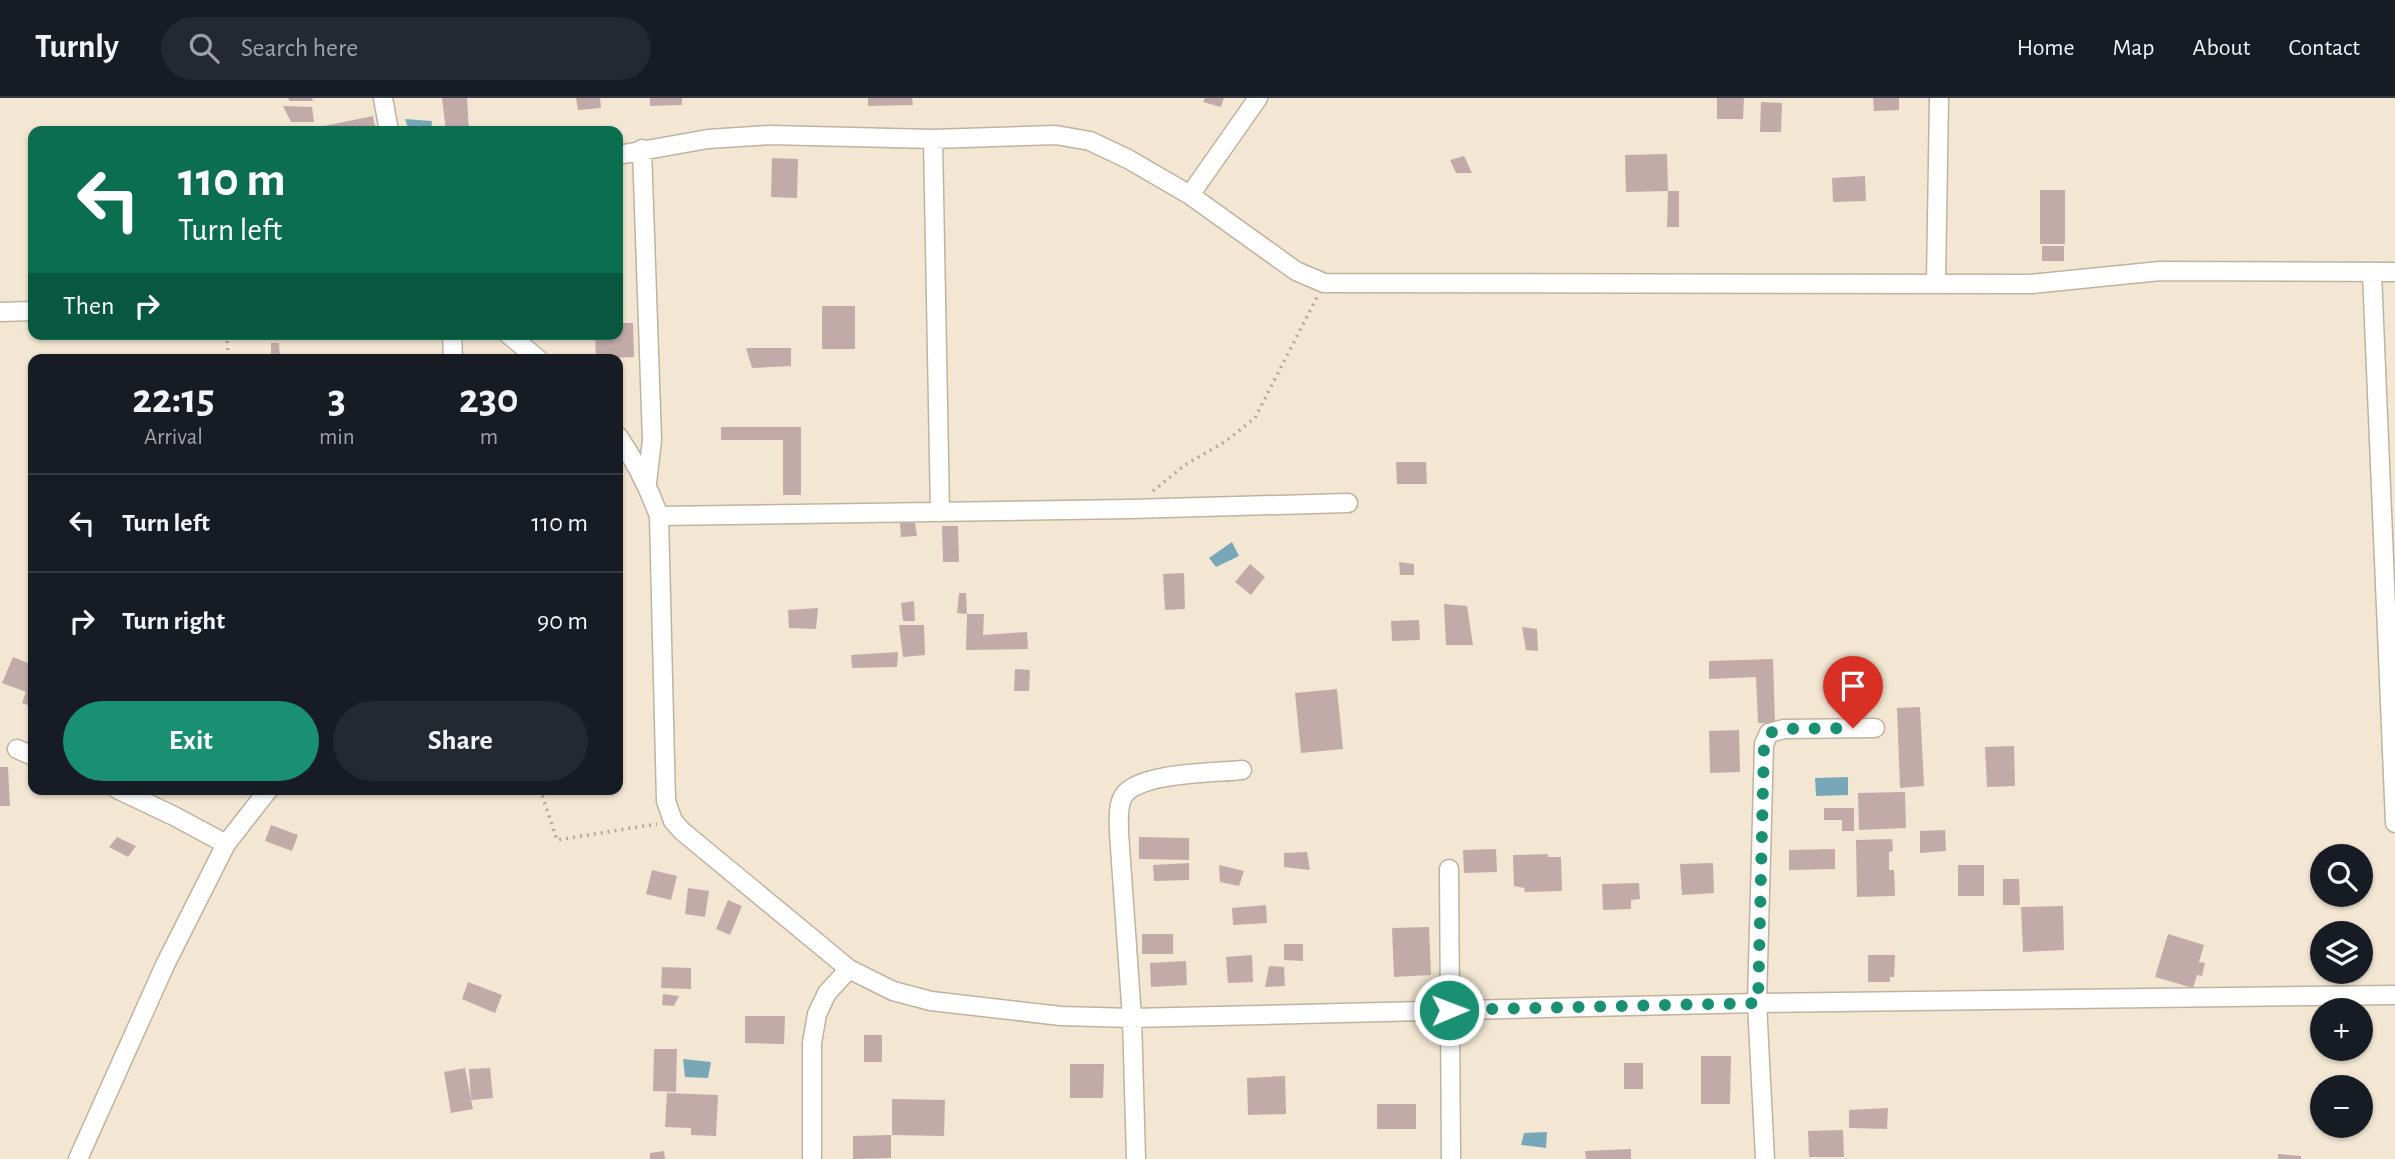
<!DOCTYPE html>
<meta charset="utf-8">
<style>
:root{--surface:#171b24;--page:#242831;--text:#f1f3f6;--muted:#9ea1a6;--line:#363941;--accent:#1a9073}
body{margin:0;font-family:"Alegreya Sans",sans-serif;background:var(--page);color:var(--text);height:100vh;display:flex;flex-direction:column;font-size:26px;white-space:nowrap}
*{box-sizing:border-box;margin:0}
p{font-size:23px;color:var(--muted)}
.icon{flex:none;width:38px;height:38px;fill:none;stroke:currentColor;stroke-width:2;stroke-linecap:round;stroke-linejoin:round}
.map{position:relative;flex:1;overflow:hidden}
.panel{position:absolute;left:28px;top:256px;width:595px;height:441px;display:flex;flex-direction:column;background:var(--surface);border-radius:14px;box-shadow:0 2px 5px #0004}
.panel>*{flex:none}
.hud{position:absolute;left:28px;top:28px;width:595px;height:214px;border-radius:14px;box-shadow:0 2px 5px #0004;background:#0b6e4f;color:#fff;overflow:hidden}
.fabs{position:absolute;left:2310px;top:746px;display:grid;gap:14px}
.fabs a{display:grid;place-items:center;width:63px;height:63px;border-radius:50%;background:var(--surface);box-shadow:0 2px 5px #0004;font-size:35px}
.pin{position:absolute;display:grid;place-items:center;width:60px;height:60px;color:#fff;margin:-72px -30px;border-radius:50% 50% 50% 0;rotate:-45deg;box-shadow:0 0 7px #0007}
.pin .icon{rotate:45deg}
.me{position:absolute;width:77px;margin:-38px;rotate:89deg;stroke-linejoin:round;filter:drop-shadow(0 0 5px #0008)}
.turn{display:flex;align-items:center;gap:24px;height:147px;padding:0 35px;font-size:32px}
.turn .icon{width:91px;height:91px;stroke-width:2.5}
.turn b{display:block;font-size:49px;line-height:60px}
.then{display:flex;align-items:center;height:66px;padding:0 35px;background:#0003;gap:14px;font-size:26px}
.eta{display:flex;justify-content:space-evenly;align-items:center;height:119px;text-align:center}
.eta b{font-size:42px;font-weight:700;line-height:49px}
.cta{display:flex;gap:14px;margin-top:auto;padding:14px 35px}
.cta a{flex:1;height:80px;border-radius:42px;background:var(--accent);color:#fff;font-size:28px;font-weight:700;line-height:80px;text-align:center}
.cta a+a{background:var(--page);color:var(--text)}
ul{padding:0;list-style:none}
li{display:flex;align-items:center;gap:21px;height:98px;padding:0 35px;border-top:2px solid var(--line)}
li div{flex:1}
li b{display:block;font-size:26px}
li em{font-style:normal}
header{display:flex;align-items:center;gap:42px;box-sizing:border-box;height:98px;padding:0 35px;background:var(--surface);border-bottom:2px solid var(--line)}
header strong{font-size:33px}
nav{display:flex;gap:38px;margin-inline-start:auto;font-size:24px}
.search{width:490px;height:63px;background:var(--page);display:flex;align-items:center;gap:18px;box-sizing:border-box;padding:0 24px;border-radius:38px;color:var(--muted);font-size:26px}
.map>svg:first-child{display:block}
.water{fill:#78a8b8}
.building{fill:#c2aaa8}
.lines{fill:none;stroke-linecap:round;stroke-linejoin:round}
.minor-casing{stroke:#bfb3a0;stroke-width:21}
.path{stroke:#b1a898;stroke-width:3.5;stroke-dasharray:2 5;stroke-linecap:butt}
.minor{stroke:#fff;stroke-width:18}
.route{stroke:#1a9073;stroke-width:12;stroke-dasharray:0 21.6}
</style>
<header>
<strong>Turnly</strong>
<div class="search"><svg class="icon" aria-label="search" viewBox="0 0 24 24"><circle cx="10" cy="10" r="6"/><path d="M15 15l6 6"/></svg>Search here</div>
<nav><a>Home</a><a>Map</a><a>About</a><a>Contact</a></nav>
</header>
<div class="map">
<svg width="2395" height="1061" viewBox="0 0 2395 1061">
<rect width="100%" height="100%" fill="#f3e7d4"/>
<path class="water" d="M405,21L432,23L431,33H409Z
M1232,444L1239,458L1216,469L1209,460Z
M1848,679V697L1816,698L1815,680Z
M683,961L711,964L708,980L685,979Z
M1547,1034L1546,1050L1521,1047L1524,1035Z"/>
<path class="building" d="M288,0H312L313,3H290Z
M442,0H467L469,33H446Z
M576,0H600L601,10L578,12Z
M650,0H682V7L650,8Z
M868,0H912L913,7L868,8Z
M1205,0H1224L1221,9L1203,4Z
M1717,0H1744L1743,21H1717Z
M1873,0H1899V12L1874,13Z
M1761,4L1782,5L1781,34H1760Z
M283,8L312,9L314,24H291Z
M373,18L376,33H320L319,29Z
M1667,56L1668,93L1626,94L1625,57Z
M1464,58L1472,75H1456L1450,62Z
M772,60L798,61L797,100L771,99Z
M1865,78L1866,103L1833,104L1832,80Z
M2040,92H2065V146H2040Z
M1668,93H1679V129H1667Z
M2042,148H2064V163H2042Z
M822,208H855V251H822Z
M618,225H633L634,259L596,261L595,236H618Z
M271,245H279L280,261H271Z
M746,250H791V268L752,270Z
M721,329H801V397H783V342H721Z
M1396,364H1426L1427,386H1397Z
M900,425H915L917,438L901,439Z
M942,428H958L959,464H943Z
M1399,464L1414,466V477H1400Z
M1250,466L1265,479L1251,497L1235,484Z
M1184,475L1185,511L1165,512L1163,476Z
M959,495H966L967,516H984L983,537L1027,534L1028,551L966,552L967,516L957,515Z
M914,503L915,523H903L901,505Z
M1444,506L1467,508L1473,547H1446Z
M818,510L816,531L789,530L788,512Z
M1419,522L1420,542L1392,543L1391,523Z
M899,527H924L925,557L903,559Z
M1522,529L1537,531L1538,553L1526,552Z
M898,554L897,569L852,570L851,557Z
M13,559L33,567V609L22,605L26,594L2,585Z
M1773,561L1775,625H1758L1756,579L1709,581V563Z
M1015,571L1030,572L1029,593H1014Z
M1337,591L1343,651L1301,655L1295,595Z
M1920,609L1924,688L1900,690L1897,610Z
M1739,632L1740,674L1710,675L1709,633Z
M2014,648L2015,688L1987,689L1985,649Z
M0,669H8L10,708H0Z
M1905,694L1906,730L1859,732L1858,695Z
M1824,710H1854V733H1842V722H1824Z
M271,727L298,737L292,753L265,743Z
M1945,732L1946,753L1920,755V733Z
M117,739L136,748L128,759L109,749Z
M1139,739L1189,740V762L1139,761Z
M1892,741L1893,753L1889,754V772H1894L1895,798L1857,799L1856,742Z
M1496,751L1497,774L1464,775L1463,752Z
M1835,751V771L1789,772V752Z
M1307,754L1310,772L1284,769V755Z
M1548,756V759H1561L1562,793L1525,794L1524,790L1514,788L1513,757Z
M1189,765V782L1154,783L1153,767Z
M1713,765L1714,795L1682,797L1680,766Z
M1219,767L1244,773L1239,788L1220,784Z
M1958,767H1984V798H1958Z
M652,772L677,778L671,802L646,796Z
M2003,781H2019L2020,807H2003Z
M1639,785L1640,801L1631,802V811L1603,812L1602,786Z
M688,790L709,793L705,819L685,816Z
M728,802L742,808L730,837L716,831Z
M1266,807L1267,825L1233,827L1232,810Z
M2063,808L2064,852L2023,854L2021,809Z
M1429,829L1431,877L1394,879L1392,830Z
M1142,836H1173V856H1142Z
M2168,836L2204,847L2199,864L2205,865L2202,878L2197,877L2193,890L2155,879Z
M1284,846H1303V863L1284,862Z
M1252,857L1253,884L1228,885L1226,859Z
M1868,857H1895L1894,879H1890V884H1868Z
M1186,863L1187,887L1151,889L1150,865Z
M1269,868L1284,869L1285,888L1265,889Z
M662,869L691,870V891L661,890Z
M468,884L502,897L495,915L462,901Z
M663,896L679,898L674,908L662,907Z
M745,918H785L784,946L745,945Z
M864,937H882V964H864Z
M654,951H677L676,994L653,993Z
M1701,958H1731L1730,1006H1701Z
M1624,965H1643V991H1624Z
M1070,966H1104L1103,1000H1070Z
M465,970L471,1002L469,971L490,970L493,1000L471,1002L473,1011L451,1015L444,974Z
M1285,978L1286,1016L1248,1017L1247,980Z
M667,995L718,997L716,1038L691,1037V1030L665,1029Z
M892,1001L945,1002L944,1038L892,1037Z
M1377,1006H1416V1031H1377Z
M1888,1010L1887,1031L1849,1030V1012Z
M1843,1032L1844,1059H1809L1808,1033Z
M891,1037V1060L853,1061V1038Z
M1631,1051V1061H1586L1585,1053Z
M664,1053L665,1061H650V1055Z
M2278,1056L2301,1058V1061H2278Z"/>
<g class="lines">
<g class="minor-casing">
<path id="minor" d="M383,0L389,33
M933,41L940,414
M642,51L652,342L647,385
M618,57L708,41L770,37L933,41L1056,37L1090,43L1128,61L1190,97L1296,173L1324,185L2031,186L2160,173L2395,174
M1190,97L1258,0
M2372,175L2395,725
M1936,184L1939,0
M0,214L33,213
M452,236L453,261
M508,236L538,261
M618,338C636,364 648,388 659,418L666,703L673,723L682,733L849,871L827,895L817,916L812,945V1061
M659,418L1130,411L1348,405
M17,651L33,658
M117,691L174,718L226,746
M1449,771L1451,1061
M849,871L893,893L931,903L1061,918L1132,920L1757,905L2395,897
M78,1061L165,867L226,746L269,691
M1136,1061L1132,920L1119,735C1119,724 1117,707 1124,697C1141,674 1215,675 1242,672
M1765,1061L1757,905L1764,646L1769,635L1784,631L1875,630"/>
</g>
<path class="path" d="M227,236L228,261
M1153,393L1185,367L1226,343L1255,320L1317,199
M540,691L557,742L657,726"/>
<use href="#minor" class="minor"/>
</g>
<g class="lines">
<path class="route" d="M1449,912L1758,905L1764,646L1769,635L1783,631L1853,630"/>
</g>
</svg>
<div class="fabs">
<a><svg class="icon" aria-label="search" viewBox="0 0 24 24"><circle cx="10" cy="10" r="6"/><path d="M15 15l6 6"/></svg></a>
<a><svg class="icon" aria-label="layers" viewBox="0 0 24 24"><path d="M12 4l9 5-9 5-9-5zM3 14l9 5 9-5"/></svg></a>
<a>+</a>
<a>−</a>
</div>
<div class="pin" style="left:1853px;top:630px;background:#d93025"><svg class="icon" aria-label="arrive" viewBox="0 0 24 24"><path d="M6 21V4h12l-3 4 3 4H6"/></svg></div>
<svg class="me" style="left:1449px;top:912px" viewBox="-20 -20 40 40"><circle r="17" fill="#1a9073" stroke="#fff" stroke-width="3"/><path d="M0-11L8 9 0 5-8 9z" fill="#fff"/></svg>
<div class="hud">
<div class="turn"><svg class="icon" aria-label="left" viewBox="0 0 24 24"><path d="M17 20v-9H6M10 6l-5 5 5 5"/></svg><div><b>110 m</b>Turn left</div></div>
<div class="then">Then<svg class="icon" aria-label="right" viewBox="0 0 24 24"><path d="M7 20v-9h11M14 6l5 5-5 5"/></svg></div>
</div>
<section class="panel">
<div class="eta">
<div><b>22:15</b><p>Arrival</p></div>
<div><b>3</b><p>min</p></div>
<div><b>230</b><p>m</p></div>
</div>
<ul>
<li><svg class="icon" aria-label="left" viewBox="0 0 24 24"><path d="M17 20v-9H6M10 6l-5 5 5 5"/></svg><div><b>Turn left</b></div><em>110 m</em></li>
<li><svg class="icon" aria-label="right" viewBox="0 0 24 24"><path d="M7 20v-9h11M14 6l5 5-5 5"/></svg><div><b>Turn right</b></div><em>90 m</em></li>
</ul>
<div class="cta"><a>Exit</a><a>Share</a></div>
</section>
</div>
